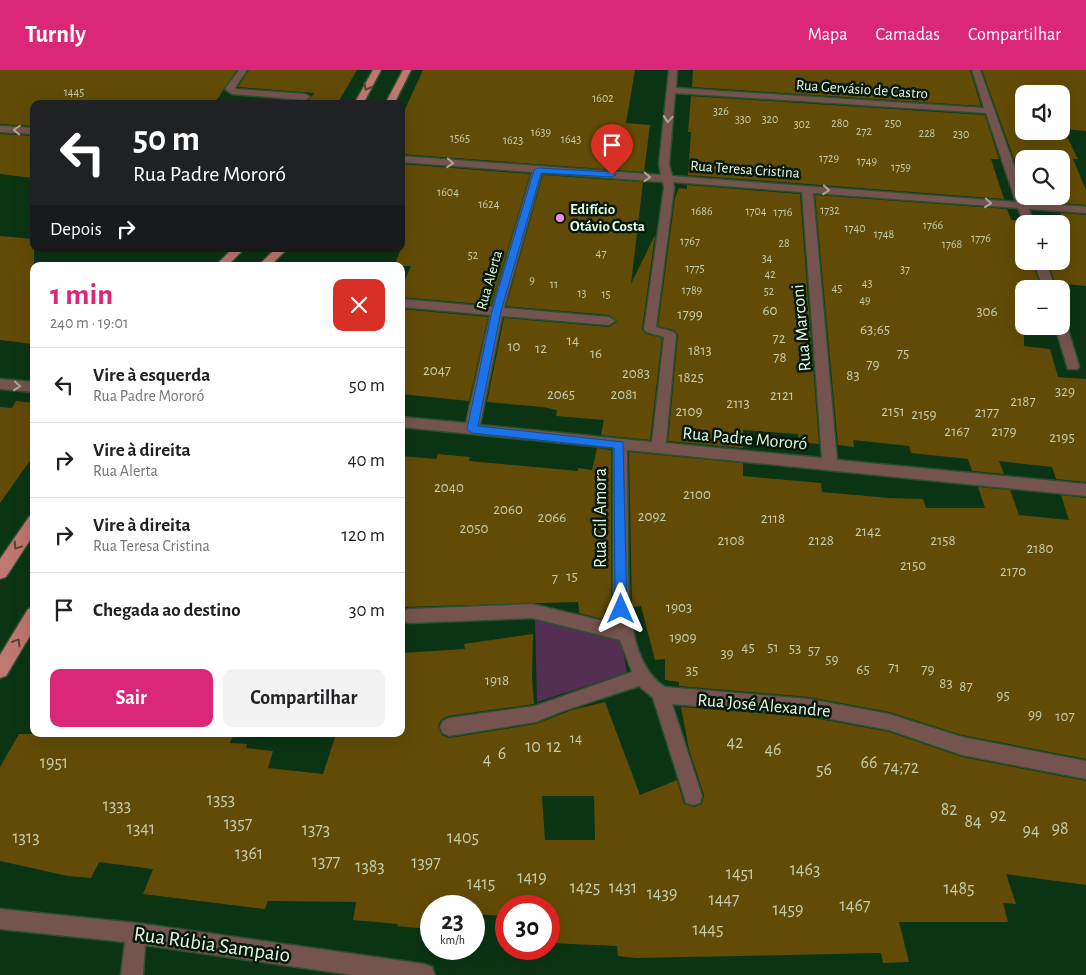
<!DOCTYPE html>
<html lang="pt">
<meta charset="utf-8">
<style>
:root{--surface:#fff;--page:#f2f2f2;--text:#202124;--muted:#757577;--line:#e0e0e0;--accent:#db2777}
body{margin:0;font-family:"Alegreya Sans",sans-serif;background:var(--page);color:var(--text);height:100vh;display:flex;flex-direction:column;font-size:19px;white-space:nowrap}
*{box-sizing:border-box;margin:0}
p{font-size:16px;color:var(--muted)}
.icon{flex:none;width:28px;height:28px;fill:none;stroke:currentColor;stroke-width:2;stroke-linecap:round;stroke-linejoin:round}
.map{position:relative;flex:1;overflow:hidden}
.sheet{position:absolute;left:30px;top:192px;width:375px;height:475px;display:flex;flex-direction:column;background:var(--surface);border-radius:10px;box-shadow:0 5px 20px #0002}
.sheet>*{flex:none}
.hud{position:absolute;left:30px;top:30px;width:375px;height:152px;border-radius:10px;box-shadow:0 5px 20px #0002;background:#202124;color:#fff;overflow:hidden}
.buttons{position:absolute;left:1015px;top:15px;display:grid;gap:10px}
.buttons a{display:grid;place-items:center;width:55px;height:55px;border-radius:10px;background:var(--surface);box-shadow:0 5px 20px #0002;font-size:25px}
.speed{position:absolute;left:420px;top:825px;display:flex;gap:10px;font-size:25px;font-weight:700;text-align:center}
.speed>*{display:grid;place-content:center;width:65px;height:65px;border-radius:50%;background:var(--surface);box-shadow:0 5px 20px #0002;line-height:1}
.speed small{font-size:12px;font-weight:400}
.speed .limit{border:8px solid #d22;background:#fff;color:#111}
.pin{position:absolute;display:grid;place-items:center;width:42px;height:42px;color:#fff;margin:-51px -21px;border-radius:50% 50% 50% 0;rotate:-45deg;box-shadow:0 0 5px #0007}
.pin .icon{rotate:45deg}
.me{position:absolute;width:55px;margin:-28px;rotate:0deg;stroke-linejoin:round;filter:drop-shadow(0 0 4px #0008)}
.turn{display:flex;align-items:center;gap:18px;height:105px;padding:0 20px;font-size:22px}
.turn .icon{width:65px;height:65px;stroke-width:2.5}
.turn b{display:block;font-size:35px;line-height:42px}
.then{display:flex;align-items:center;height:48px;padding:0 20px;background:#0003;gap:10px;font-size:19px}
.round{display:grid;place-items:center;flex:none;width:52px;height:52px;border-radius:10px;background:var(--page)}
.head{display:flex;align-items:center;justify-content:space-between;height:85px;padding:0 20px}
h1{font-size:30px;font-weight:700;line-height:38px;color:var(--accent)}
.button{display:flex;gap:10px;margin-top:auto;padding:10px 20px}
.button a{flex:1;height:58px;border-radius:10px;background:var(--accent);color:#fff;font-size:20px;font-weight:700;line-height:58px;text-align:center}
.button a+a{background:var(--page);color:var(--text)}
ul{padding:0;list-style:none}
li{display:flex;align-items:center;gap:15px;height:75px;padding:0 20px;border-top:1px solid var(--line)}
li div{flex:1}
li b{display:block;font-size:19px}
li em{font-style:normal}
header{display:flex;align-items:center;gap:30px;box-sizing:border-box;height:70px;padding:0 25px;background:var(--accent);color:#fff}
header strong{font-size:24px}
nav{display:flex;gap:28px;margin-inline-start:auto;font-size:18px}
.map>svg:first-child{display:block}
.green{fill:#532f53}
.building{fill:#624b06;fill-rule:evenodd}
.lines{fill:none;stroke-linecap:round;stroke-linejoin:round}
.minor-casing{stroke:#295031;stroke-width:3}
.major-casing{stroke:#295031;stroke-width:3}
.minor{fill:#75534e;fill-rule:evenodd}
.major{fill:#be7870;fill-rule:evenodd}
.oneway{stroke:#594338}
.oneway2{stroke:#aca699}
.route{fill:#1a73e8;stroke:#114b97}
.poi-dot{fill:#f38af2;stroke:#07180a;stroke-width:2}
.labels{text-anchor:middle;stroke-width:5;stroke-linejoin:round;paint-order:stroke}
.far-number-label{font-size:12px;fill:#c3ceac}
.far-street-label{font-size:15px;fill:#e3f9e4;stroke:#07180a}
.far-poi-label{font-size:15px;font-weight:bold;fill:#e3f9e4;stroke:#07180a;text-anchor:start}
.number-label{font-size:15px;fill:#c3ceac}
.street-label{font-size:18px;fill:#e3f9e4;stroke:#07180a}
.near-number-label{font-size:18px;fill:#c3ceac}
.near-street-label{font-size:21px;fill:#e3f9e4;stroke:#07180a}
</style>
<header>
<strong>Turnly</strong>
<nav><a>Mapa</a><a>Camadas</a><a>Compartilhar</a></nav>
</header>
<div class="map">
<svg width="1086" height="905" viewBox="0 0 1086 905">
<rect width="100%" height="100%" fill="#0b3414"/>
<path class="green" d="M535,549L621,568L627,603L537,632Z"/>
<path class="building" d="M0,0H237L214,34H34V56L0,54Z
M249,0H357L337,34H306L314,23L238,17Z
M423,0H635L626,53L650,55L644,102L401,84V48Z
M693,0H970L981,36L692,17Z
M982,0H1086V61L1063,59L1078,89H1073L1086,120V135L1061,133V89H1014ZM1024,24H1061V61H1024Z
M691,26L985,45L999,89H991L1004,129L688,105L691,62H688Z
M0,64L34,66V108L0,104Z
M401,94L530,104L491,235L401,227V219L411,196H394L401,179Z
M543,105L643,112L631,214L655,165L642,259L646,264L662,268L650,370L601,365L604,350L556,346L557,340L543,337L487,332L504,248L609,257L617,252L609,245L506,236Z
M687,115L800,124L819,374L799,372L798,364L743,360V378L668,371L678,265L674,260L658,256L675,128L679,118L687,119Z
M815,125L1007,139L1011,150H1021L1024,156V191H1032L1039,212L1029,211L1031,219H1024V276L1050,279L1058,307L1086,309V412L1056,409L1052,397L999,391L1004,404L972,401L968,389L911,383L909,376L853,370L854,377L838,375Z
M1061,143L1086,145V216L1055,213L1048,191H1061V154H1036L1035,151L1061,153Z
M0,166L34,169V274L0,270Z
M401,239L488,247L469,331L401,324Z
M16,331L34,333V385L0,433V337L12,338Z
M597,378L611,380V539H606L602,549L579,543L578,532L401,537V386L436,389L438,384L470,387L469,391L578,401V398L592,400Z
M629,382L743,393V406L821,413L822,422L889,428L923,429L926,438H985L978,417L1010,420L1019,445L1069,450L1061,425L1086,428V689L962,665L889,642L809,627L679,616V612L665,610V589L655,590L641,536L632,537Z
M533,564L532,607L534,634L448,646L441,650L438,656L442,665L449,668L536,654L572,640L605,632L640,725L677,710L684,734L694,737L702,734L704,725L689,679L681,637L809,647L889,662L962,687L1086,711V815L1006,804L1016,834L1003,833L1008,852H899L909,892L883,893L881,883L636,888L618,886L617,876L549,873V836H506V846L474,844V836H431V859L397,856L398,854L353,850L356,832L268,831L265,839L143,824L153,799L99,792L91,808L68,806L0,791V697L19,664H98L116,666L117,664H234L230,673L247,674L246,678L273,681L268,698L323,704L336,664H401V583L465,579L464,574ZM542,726H594L595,770H545Z"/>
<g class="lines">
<g class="minor-casing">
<path id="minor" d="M239,0H247L235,18L237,19L305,24L310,27L305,30L232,24L225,19Z
M669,0H677L676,18L984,38L972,0H980L1027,132L1086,137V143L1029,139L1034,154H1024L1018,138L813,123L837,390L1086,414V426L627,380C627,409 628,438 628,467C629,511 623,590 665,617L809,629L889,644L962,667L1086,691V709L962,685L889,660L809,645L672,634L702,726L700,733L693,735L686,733L684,726L653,628L639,616L560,642L536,652L449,666L443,663L440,657L443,651L449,648L535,636L632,602L620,570L532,548L408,553L401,549L402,541L408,539L532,534L616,554L613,539V378L401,357V347L466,353L490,245L401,237V229L492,237L532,102L401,92V86L661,105L659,94ZM675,23L986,43L1016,132L672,106L669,94ZM542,103L663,112L664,118L644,259L646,262L664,267L652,372L480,355L502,246L609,255L615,251L609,247L504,238ZM673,112L802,122L822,388L666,373L676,265L674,262L656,257L674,118Z
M0,56L34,58V64L0,62Z
M1034,191H1046L1055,219H1043Z
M1061,252L1067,256L1079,296L1078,299H1068L1067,296L1055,256H1061Z
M0,309L34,312V322L0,319Z
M0,839L136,853L424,894L432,897L435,905H352L145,875L143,905H121L125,872L0,859Z"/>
</g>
<g class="major-casing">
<path id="major" d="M373,0H381L363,34H354Z
M403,0H411L394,34H385Z
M232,179H244L227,196H215Z
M275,179H287L270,196H258Z
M34,445V464L6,507L0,509V489L29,447Z
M34,537V559L6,606L0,608V585L28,539Z"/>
</g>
<use href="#minor" class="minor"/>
<use href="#major" class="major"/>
</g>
<defs><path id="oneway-chevron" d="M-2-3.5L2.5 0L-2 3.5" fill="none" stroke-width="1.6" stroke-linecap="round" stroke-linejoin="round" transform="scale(1.25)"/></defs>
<g class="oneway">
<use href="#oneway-chevron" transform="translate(367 17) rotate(120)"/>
<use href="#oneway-chevron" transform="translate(17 476) rotate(124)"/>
<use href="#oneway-chevron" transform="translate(17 572) rotate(-59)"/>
</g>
<g class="oneway2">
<use href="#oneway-chevron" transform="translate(668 49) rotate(95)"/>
<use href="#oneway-chevron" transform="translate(17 60) rotate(-176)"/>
<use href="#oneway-chevron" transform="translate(450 93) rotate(5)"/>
<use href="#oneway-chevron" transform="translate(647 107) rotate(3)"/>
<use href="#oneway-chevron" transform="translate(826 120) rotate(5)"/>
<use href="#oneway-chevron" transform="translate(988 133) rotate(5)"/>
<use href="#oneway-chevron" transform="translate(17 316) rotate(5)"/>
</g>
<path class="route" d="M538,98L612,102L616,105L612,107L541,103L501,241L478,356L623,372L627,539L625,542L621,544L617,542L615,539L614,378L472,363L467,359L492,241L534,100Z"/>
<circle class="poi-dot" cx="560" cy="148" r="5"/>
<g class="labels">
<g class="far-number-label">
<text x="74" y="26">1445</text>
<text x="603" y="32">1602</text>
<text x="721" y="45">326</text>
<text x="743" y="53">330</text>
<text x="770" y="53">320</text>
<text x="840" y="57">280</text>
<text x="893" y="57">250</text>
<text x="802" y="58">302</text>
<text x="864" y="65">272</text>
<text x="541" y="66">1639</text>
<text x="927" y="67">228</text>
<text x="961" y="68">230</text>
<text x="460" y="72">1565</text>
<text x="571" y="73">1643</text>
<text x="513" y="74">1623</text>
<text x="829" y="92">1729</text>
<text x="867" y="95">1749</text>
<text x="901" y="101">1759</text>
<text x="448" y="126">1604</text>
<text x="489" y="138">1624</text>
<text x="830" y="144">1732</text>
<text x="702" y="145">1686</text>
<text x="756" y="145">1704</text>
<text x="783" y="146">1716</text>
<text x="933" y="159">1766</text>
<text x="855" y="162">1740</text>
<text x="884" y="168">1748</text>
<text x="981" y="172">1776</text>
<text x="690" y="175">1767</text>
<text x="784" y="177">28</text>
<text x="952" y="178">1768</text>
<text x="601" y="187">47</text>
<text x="473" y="189">52</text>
<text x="767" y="192">34</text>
<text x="695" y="202">1775</text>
<text x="905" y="203">37</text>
<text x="770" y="208">42</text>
<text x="532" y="214">9</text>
<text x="867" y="217">43</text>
<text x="554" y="218">11</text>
<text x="837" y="222">45</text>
<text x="692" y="224">1789</text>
<text x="769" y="225">52</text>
<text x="582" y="227">13</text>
<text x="606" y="228">15</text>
<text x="865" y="234">49</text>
</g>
<g class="far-street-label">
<text transform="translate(862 19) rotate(4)" y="5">Rua Gervásio de Castro</text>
<text transform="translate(745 99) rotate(4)" y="5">Rua Teresa Cristina</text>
<text transform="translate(489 210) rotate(-74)" y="5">Rua Alerta</text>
</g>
<g class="far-poi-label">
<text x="570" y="144">Edifício<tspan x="570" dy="17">Otávio Costa</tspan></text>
</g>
<g class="number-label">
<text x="770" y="245">60</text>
<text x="987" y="246">306</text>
<text x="690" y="249">1799</text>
<text x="875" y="264">63;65</text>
<text x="779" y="273">72</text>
<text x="573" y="275">14</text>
<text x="514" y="281">10</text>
<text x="541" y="283">12</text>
<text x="700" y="285">1813</text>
<text x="596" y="288">16</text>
<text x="903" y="288">75</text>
<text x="780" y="292">78</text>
<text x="873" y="299">79</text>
<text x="437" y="305">2047</text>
<text x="636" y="308">2083</text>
<text x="853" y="310">83</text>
<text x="691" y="312">1825</text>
<text x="1065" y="326">329</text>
<text x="561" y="329">2065</text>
<text x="624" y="329">2081</text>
<text x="782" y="330">2121</text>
<text x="1023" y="336">2187</text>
<text x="738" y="338">2113</text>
<text x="689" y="346">2109</text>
<text x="893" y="346">2151</text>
<text x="987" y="347">2177</text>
<text x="924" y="349">2159</text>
<text x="957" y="366">2167</text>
<text x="1004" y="366">2179</text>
<text x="1062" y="372">2195</text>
<text x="449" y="422">2040</text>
<text x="697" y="429">2100</text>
<text x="508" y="444">2060</text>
<text x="652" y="451">2092</text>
<text x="552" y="452">2066</text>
<text x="773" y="453">2118</text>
<text x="474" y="463">2050</text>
<text x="868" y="466">2142</text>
<text x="731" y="475">2108</text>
<text x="821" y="475">2128</text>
<text x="943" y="475">2158</text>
<text x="1040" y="483">2180</text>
<text x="913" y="500">2150</text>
<text x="1013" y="506">2170</text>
<text x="572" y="511">15</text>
<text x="555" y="513">7</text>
<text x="679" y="542">1903</text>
<text x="683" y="572">1909</text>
<text x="748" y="582">45</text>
<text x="773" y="582">51</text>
<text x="795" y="583">53</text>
<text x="814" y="585">57</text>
<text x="727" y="588">39</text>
<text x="832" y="594">59</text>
<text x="894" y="602">71</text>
<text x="863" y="604">65</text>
<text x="928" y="604">79</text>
<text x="692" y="605">35</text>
<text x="497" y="615">1918</text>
<text x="946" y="618">83</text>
<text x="966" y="621">87</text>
<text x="1003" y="630">95</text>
<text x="1035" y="649">99</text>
<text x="1065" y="651">107</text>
<text x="576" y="673">14</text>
</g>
<g class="street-label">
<text transform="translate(801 258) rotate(-95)" y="6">Rua Marconi</text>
<text transform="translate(745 368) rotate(5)" y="6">Rua Padre Mororó</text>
<text transform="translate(600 448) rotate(-90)" y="6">Rua Gil Amora</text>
<text transform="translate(764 635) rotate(5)" y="6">Rua José Alexandre</text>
</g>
<g class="near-number-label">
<text x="735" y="678">42</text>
<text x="533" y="682">10</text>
<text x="554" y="682">12</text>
<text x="773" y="685">46</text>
<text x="502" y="689">6</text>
<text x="487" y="695">4</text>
<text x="54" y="698">1951</text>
<text x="869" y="698">66</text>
<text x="901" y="703">74;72</text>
<text x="824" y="705">56</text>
<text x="221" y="735">1353</text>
<text x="117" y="741">1333</text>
<text x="949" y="745">82</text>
<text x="998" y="751">92</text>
<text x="973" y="757">84</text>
<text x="238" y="759">1357</text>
<text x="141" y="764">1341</text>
<text x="1060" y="764">98</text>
<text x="316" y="765">1373</text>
<text x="1031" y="766">94</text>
<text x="26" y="773">1313</text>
<text x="463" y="773">1405</text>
<text x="249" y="789">1361</text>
<text x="326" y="797">1377</text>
<text x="426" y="798">1397</text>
<text x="370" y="802">1383</text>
<text x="805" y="805">1463</text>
<text x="740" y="809">1451</text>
<text x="532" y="813">1419</text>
<text x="481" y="819">1415</text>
<text x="585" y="823">1425</text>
<text x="623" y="823">1431</text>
<text x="959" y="824">1485</text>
<text x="662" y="829">1439</text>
<text x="724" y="835">1447</text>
<text x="855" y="841">1467</text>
<text x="788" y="845">1459</text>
<text x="708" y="865">1445</text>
</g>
<g class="near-street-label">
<text transform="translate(212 874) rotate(8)" y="7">Rua Rúbia Sampaio</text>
</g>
</g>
</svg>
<div class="buttons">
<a><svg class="icon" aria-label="sound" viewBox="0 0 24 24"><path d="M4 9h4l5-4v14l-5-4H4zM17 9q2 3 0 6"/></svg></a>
<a><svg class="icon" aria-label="search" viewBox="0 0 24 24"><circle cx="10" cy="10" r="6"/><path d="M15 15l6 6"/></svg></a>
<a>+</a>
<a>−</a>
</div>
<div class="speed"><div>23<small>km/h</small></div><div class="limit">30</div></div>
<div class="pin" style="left:612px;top:105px;background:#d93025"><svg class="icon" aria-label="arrive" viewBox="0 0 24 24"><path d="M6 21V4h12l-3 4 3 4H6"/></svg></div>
<svg class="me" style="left:621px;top:539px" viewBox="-20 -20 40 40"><path d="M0-17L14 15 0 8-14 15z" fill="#1a73e8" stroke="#fff" stroke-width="4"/></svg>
<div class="hud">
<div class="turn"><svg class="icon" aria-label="left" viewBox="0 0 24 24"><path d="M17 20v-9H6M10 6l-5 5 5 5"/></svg><div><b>50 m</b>Rua Padre Mororó</div></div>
<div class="then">Depois<svg class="icon" aria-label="right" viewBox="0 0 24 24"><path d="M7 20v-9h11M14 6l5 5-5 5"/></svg></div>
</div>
<section class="sheet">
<div class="head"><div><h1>1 min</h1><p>240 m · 19:01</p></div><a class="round" style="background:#d93025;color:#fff"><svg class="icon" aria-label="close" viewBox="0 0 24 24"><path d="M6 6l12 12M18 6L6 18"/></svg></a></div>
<ul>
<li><svg class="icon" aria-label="left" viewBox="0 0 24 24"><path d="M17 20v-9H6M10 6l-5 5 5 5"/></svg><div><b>Vire à esquerda</b><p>Rua Padre Mororó</p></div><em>50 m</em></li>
<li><svg class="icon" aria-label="right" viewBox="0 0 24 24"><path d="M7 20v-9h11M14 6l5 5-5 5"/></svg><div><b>Vire à direita</b><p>Rua Alerta</p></div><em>40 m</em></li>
<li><svg class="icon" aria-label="right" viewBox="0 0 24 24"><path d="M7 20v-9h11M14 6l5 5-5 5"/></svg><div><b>Vire à direita</b><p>Rua Teresa Cristina</p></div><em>120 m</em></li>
<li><svg class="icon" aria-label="arrive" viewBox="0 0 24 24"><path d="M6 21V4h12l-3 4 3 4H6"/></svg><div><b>Chegada ao destino</b></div><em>30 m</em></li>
</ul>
<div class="button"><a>Sair</a><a>Compartilhar</a></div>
</section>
</div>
